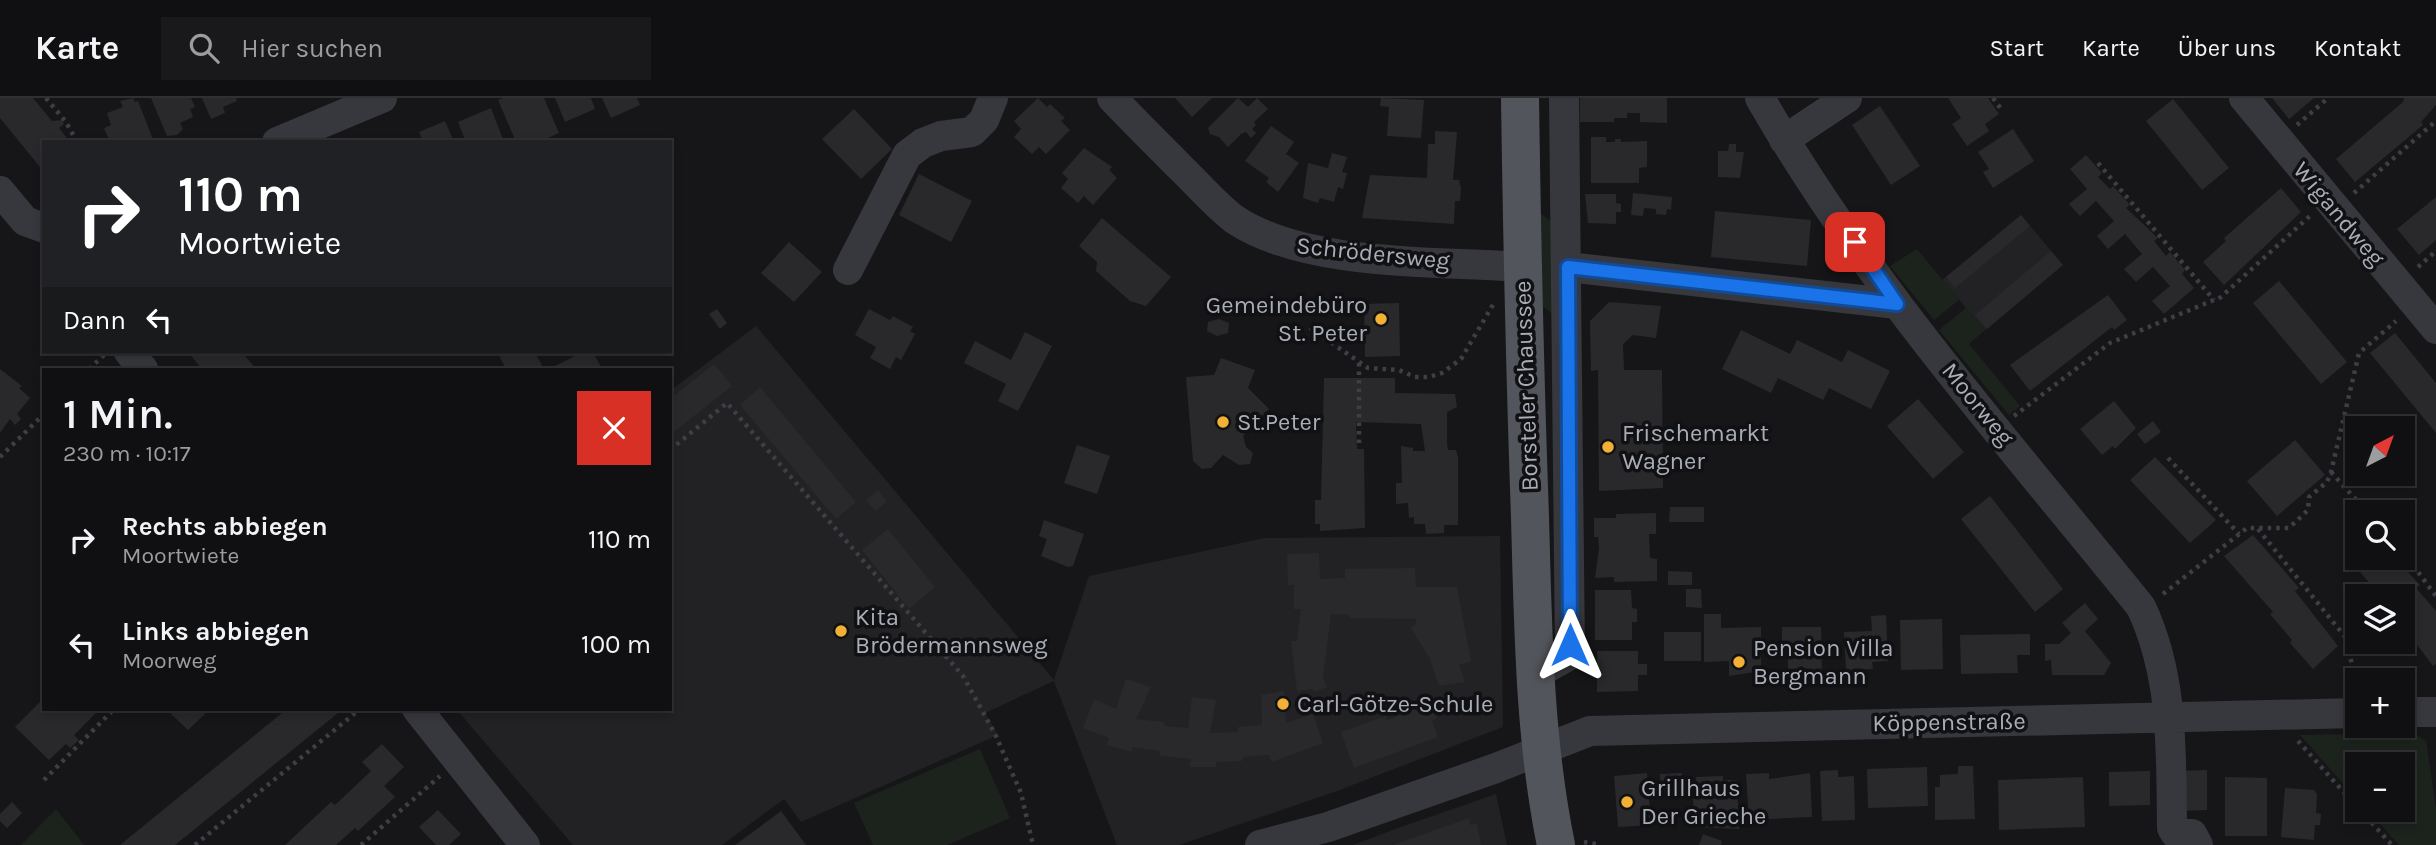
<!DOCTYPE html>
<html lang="de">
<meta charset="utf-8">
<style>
:root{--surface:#101012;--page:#19191b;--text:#f1f3f6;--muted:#9c9d9f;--line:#303032}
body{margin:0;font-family:Karla,sans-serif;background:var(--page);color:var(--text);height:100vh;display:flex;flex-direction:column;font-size:26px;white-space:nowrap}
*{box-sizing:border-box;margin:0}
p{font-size:23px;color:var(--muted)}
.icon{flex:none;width:38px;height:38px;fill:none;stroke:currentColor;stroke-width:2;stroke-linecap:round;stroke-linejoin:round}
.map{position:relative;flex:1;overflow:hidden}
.panel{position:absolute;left:42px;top:270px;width:630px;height:343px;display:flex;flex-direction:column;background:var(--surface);border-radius:0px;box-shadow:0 4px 10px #0003,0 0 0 2px var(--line)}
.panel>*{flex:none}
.hud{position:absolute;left:42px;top:42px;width:630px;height:214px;border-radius:0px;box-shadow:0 4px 10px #0003,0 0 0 2px var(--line);background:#202124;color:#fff;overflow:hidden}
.needle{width:46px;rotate:41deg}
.fabs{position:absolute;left:2345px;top:318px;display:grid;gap:14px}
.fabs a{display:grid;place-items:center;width:70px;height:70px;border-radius:0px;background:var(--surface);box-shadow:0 4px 10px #0003,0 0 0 2px var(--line);font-size:35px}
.pin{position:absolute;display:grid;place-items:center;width:60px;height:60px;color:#fff;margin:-30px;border-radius:14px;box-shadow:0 4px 10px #0006}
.me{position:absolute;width:77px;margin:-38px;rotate:0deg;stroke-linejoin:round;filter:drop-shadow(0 0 5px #0008)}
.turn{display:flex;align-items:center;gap:24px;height:147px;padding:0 21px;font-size:32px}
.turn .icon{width:91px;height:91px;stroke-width:2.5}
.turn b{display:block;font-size:49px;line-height:60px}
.then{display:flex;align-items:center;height:66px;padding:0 21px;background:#0003;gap:14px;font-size:26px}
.round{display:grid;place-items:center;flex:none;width:74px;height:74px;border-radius:0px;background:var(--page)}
.headline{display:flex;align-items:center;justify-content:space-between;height:119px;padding:0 21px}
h1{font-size:42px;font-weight:600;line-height:52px}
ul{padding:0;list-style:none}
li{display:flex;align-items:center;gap:21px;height:105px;padding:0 21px}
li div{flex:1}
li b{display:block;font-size:26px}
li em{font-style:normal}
header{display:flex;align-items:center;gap:42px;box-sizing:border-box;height:98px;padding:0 35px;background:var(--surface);border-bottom:2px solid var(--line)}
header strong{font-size:33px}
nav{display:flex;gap:38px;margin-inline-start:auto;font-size:24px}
.search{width:490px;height:63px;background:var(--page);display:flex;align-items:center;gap:18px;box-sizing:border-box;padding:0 24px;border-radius:0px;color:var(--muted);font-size:26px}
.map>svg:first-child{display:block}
.built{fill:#222225}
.green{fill:#1c231d}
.building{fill:#29292c}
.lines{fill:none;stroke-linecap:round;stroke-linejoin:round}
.path{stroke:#3d3f44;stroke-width:4.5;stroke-dasharray:3.5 5;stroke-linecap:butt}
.minor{stroke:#37383d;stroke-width:30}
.major{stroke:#53555c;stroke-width:38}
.route-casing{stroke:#114b97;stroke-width:18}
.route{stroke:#1a73e8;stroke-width:12}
.poi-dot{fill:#f2b134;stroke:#111113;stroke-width:2.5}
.labels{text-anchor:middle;stroke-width:7;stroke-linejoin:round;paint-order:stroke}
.street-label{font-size:24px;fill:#a8adb8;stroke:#111113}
.poi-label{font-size:24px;fill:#a8adb8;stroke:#111113;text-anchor:start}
</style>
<header>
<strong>Karte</strong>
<div class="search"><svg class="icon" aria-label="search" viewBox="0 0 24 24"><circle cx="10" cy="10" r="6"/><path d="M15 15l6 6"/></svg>Hier suchen</div>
<nav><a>Start</a><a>Karte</a><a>Über uns</a><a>Kontakt</a></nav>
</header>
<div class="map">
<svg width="2436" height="747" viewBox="0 0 2436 747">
<rect width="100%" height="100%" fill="#161618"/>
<path class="built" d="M2021,117L2063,167L1985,232L1942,182Z
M756,228L1054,582L1089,478L1264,440L1500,438L1503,629L1337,693L1179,747H1117L1054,583L985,615L998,637L801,724L784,701L722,747H573L456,611H670V293Z
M1496,696L1507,747H1353L1398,730Z"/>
<path class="green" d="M1537,112L1556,128L1554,217L1538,205Z
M1917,151L1959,202L1934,222L1890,168Z
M1966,210L1985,232L1969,246L2020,308L2009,317L1939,232Z
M2414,635L2426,643L2436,711V747H2399L2368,712H2403V667H2357V701L2300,637Z
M980,651L1010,720L947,747H873L854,705Z
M56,711L84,747H21Z"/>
<path class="building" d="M0,0H33L52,23L62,22L64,26L59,30L70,44H44V66L40,69L0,20Z
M133,0L135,4L138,3L154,44H110L104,30L111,27L107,15L123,9L120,3Z
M151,0H191L195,9L190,11L193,19L180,25L183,31L177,37L167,38Z
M202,0H236L237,3L223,9L225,15L211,21Z
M503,0H544L559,35L539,44H516L498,2Z
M555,0H591L595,11L565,24Z
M602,0H637L640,7L611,20Z
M1038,0L1047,9L1050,6L1065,20L1061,23L1070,32L1046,56L1039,49L1032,56L1014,39L1021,31L1014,23Z
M1175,0H1212L1192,19Z
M1238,0L1248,9L1257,0L1268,11L1254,24L1256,27L1252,31L1256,35L1251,40L1246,34L1241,36L1228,49L1219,39L1210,36L1208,30Z
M1381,0L1424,2L1421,40L1387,38L1389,9L1380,8Z
M1580,0H1667V25L1640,24V15H1627V20H1614V24H1580Z
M1948,0H1988L1999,16L1985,26L1989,33L1967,48L1952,26L1961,20Z
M2272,0H2314L2289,21Z
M2404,0H2436V7L2421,24L2423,27L2355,84L2336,61L2403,4Z
M2173,1L2229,70L2202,92L2146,23Z
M1880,8L1920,68L1891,87L1852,27Z
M491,10L504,44H466L458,24Z
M854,11L892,51L861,81L822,41Z
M445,23L454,44H423L419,34Z
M1271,28L1294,44L1286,56L1299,65L1278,94L1266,84L1269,80L1245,63Z
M2013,31L2034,63L1993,90L1983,74L1989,71L1978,54Z
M1435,33L1457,34L1453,82H1459L1461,90L1460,103H1455L1454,126L1362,120L1370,77L1427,80L1428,46H1435Z
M1591,39H1606V44H1615V41H1621V44L1647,43V69L1639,70V85H1591Z
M1729,46H1736V54H1744L1740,80L1718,79V53H1728Z
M1084,50L1112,69L1109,72L1117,80L1093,107L1084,98L1078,105L1061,90L1068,81L1062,75Z
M1332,55L1347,59L1342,74L1347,75L1343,91L1338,89L1334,104L1320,100L1318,105L1303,100L1308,65L1328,70Z
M2086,57L2102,75L2098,79L2110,91L2113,88L2130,107L2126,110L2158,140L2154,143L2166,158L2170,154L2185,172L2182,176L2194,190L2164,216L2152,203L2170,188L2153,169L2136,184L2124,171L2142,156L2125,136L2108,151L2097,138L2114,123L2096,103L2080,118L2069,106L2087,91L2070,71Z
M919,76L972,103L951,144L899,117Z
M2281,90L2301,114L2224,187L2203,164L2226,143L2224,140Z
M1633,95L1672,99L1671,112L1667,111L1666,117L1656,116V111L1644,110L1643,118L1631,117Z
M1585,96H1616V105L1621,106V114H1616V126L1588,125Z
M2436,99V142L2419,157L2397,131Z
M1715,113L1811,122L1807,168L1711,159Z
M2021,117L2030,128L1955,190L1946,179Z
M1102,120L1171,179L1146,208L1130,203L1096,173L1097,164L1079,148Z
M789,144L822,174L794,204L761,175Z
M2051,153L2063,167L1987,231L1975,217Z
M2279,183L2347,264L2321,286L2253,205Z
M2108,197L2127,222L2114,232L2112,229L2030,293L2010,267Z
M1609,204L1661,208L1656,240L1633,237L1623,246L1624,272H1662L1663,390L1599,393L1598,272L1591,273L1590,223Z
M1399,205L1400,258L1365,259L1364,206Z
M717,211L727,225L720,231L709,216Z
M869,211L890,222L893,218L913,229L910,233L915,236L901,262L896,259L890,271L870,260L876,249L855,237Z
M1219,221L1229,225L1228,235L1217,238L1207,233L1208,224Z
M1741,232L1790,256L1797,242L1842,264L1848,252L1890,273L1871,311L1829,290L1823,302L1778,280L1771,295L1722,271Z
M1025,234L1052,248L1018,313L998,303L1006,286L964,265L975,243L1011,262Z
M2395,235L2436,285V335L2370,255Z
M188,254H242L256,271H202Z
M497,254H535L544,271H506Z
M583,254H593L602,271H549Z
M1221,260L1255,272L1248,290L1269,311L1243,338L1246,349L1253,355L1250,366L1239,367L1223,357L1211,370L1202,371L1193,363L1186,279L1214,277Z
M714,266L732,288L670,337V301Z
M0,271L22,288L19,290L30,300L17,316L21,321L15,327L10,321L0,335Z
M1324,280H1395V295L1455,296L1457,309L1447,314V346L1448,352H1456L1458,359V427H1444V435L1426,436L1425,426H1414V419L1409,420L1408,405L1396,406V385H1402L1401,348L1413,350V353H1425L1421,326L1356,324L1357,351H1364L1365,430L1320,433V426H1315V402H1321Z
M760,289L856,404L836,421L740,307Z
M1918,301L1964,354L1933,381L1887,328Z
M2114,303L2136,330L2115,351L2113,348L2102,357L2080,331Z
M2153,323L2161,334L2145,346L2137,336Z
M2295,342L2325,377L2277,418L2247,383Z
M1077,347L1110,358L1097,396L1064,385Z
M2155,359L2216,422L2190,445L2130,382Z
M878,392L887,404L875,413L866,402Z
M1990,398L2063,491L2035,514L1961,421Z
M1670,409H1704V424H1669Z
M1656,415V436H1649L1650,460L1657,461V483L1614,484V479L1595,480L1599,450L1598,439H1594V420H1616V416Z
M1044,422L1084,436L1073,468L1068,469L1041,458L1047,441L1039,438Z
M888,431L935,489L909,511L862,452Z
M2253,437L2299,490L2295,493L2338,548L2313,571L2290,545L2292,542L2270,516L2273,514L2224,458Z
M2357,445V460H2395L2420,487L2416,490L2436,513V566L2433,568L2403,528V499H2382L2344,456Z
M1319,455L1320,481L1345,480V471L1415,470L1416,489H1457L1471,563L1459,567L1465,584L1439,588L1430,561L1411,530L1416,526V521L1350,520V517L1331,516L1323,579L1327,589L1314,594L1313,591L1297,593L1291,543H1297L1301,511H1294V487H1288L1287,456Z
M1668,473L1692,474V487H1668Z
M1686,491H1701L1702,510L1686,509Z
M1595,492H1631L1632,510L1637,511V524H1632V542H1595Z
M2085,505L2098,521L2085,533L2111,565L2104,577H2052L2051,562L2045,563V546H2059L2071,535L2062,525Z
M1704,516H1721V530L1761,529V573L1729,578V563L1704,564Z
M1886,517L1888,563L1872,564L1873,571L1846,572L1844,534L1872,533L1871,518Z
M1942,521L1943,571L1901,572L1900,522Z
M1782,529H1821L1822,577L1788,573V554H1782Z
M1664,534H1701V563H1664Z
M2030,536V557H2017L2018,575L1961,576L1960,537Z
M1597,553H1638V566H1647V577H1638V593L1597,594Z
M1126,581L1151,589L1136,621L1164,624L1165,628L1188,630L1192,599L1216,602L1210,635L1238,634V629L1262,627L1261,597L1284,593L1286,625L1313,616L1323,645L1272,664L1269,657L1243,659L1242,663L1216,664V669H1189L1191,661L1160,658V653L1132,649V654L1107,647L1109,640L1083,630L1094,601L1116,611Z
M44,600V611H100L74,637L79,642L70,650L66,646L49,662L15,629Z
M1430,601L1437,621L1432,623L1438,639L1354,670L1341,634L1385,618L1387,622L1397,618L1396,614Z
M166,611H210L188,632Z
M287,611H343L175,747H120Z
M382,646L404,669L384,688L395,699L358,733L355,730L336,747H285L331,704L335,707L371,673L362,664Z
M1958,668H1973L1975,721L1935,722V689H1940V677L1958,676Z
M1927,669L1928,708L1868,710L1867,671Z
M1838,672V679L1854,678L1855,722L1822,723L1820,673Z
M2207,672V712L2177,713L2176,673Z
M2150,673V707L2109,708V674Z
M1647,675L1651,727L1618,729L1614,678Z
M1682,675L1683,695L1661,696L1660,676Z
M1769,675V681L1810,675L1812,719L1749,722L1746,676Z
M1723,678V682H1737L1739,731L1694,729L1693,696H1697L1696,679Z
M2083,679L2085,729L1999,732L1998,682Z
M2225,679L2267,680V738H2225Z
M2285,690L2314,692L2317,696L2316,715L2321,716L2320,727H2315L2314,742L2281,739Z
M12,704L22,715L7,730L0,723V716Z
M438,712L461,736L449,747H436L419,729Z
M781,713L806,747H735L773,719Z
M1469,720L1470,727L1477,725L1481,747H1393Z
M1703,736L1722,743L1721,747H1699Z"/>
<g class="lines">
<path class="path" d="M46,0L66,24L77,44
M1993,0L2002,12
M2297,27L2328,0
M2098,65L2214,202
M2354,95L2436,23
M2418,169L2436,153
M1310,230L1368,270L1399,272L1415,279H1429L1442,275L1461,261L1494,205
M1359,265V347
M89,271L104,257
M2014,318L2110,245L2221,199L2311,117
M670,352L727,305L963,578L995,636L1021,695L1033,747
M0,359L44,316
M2168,360L2239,436
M2331,374L2368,415
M2258,431L2346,540L2357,589
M2403,454L2436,498
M2163,496L2247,430H2289L2308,412L2309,399L2327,384L2331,374L2359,255L2396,223
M2298,643L2357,709
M44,682L114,611
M2360,712L2392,747
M1584,744L1600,747
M195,747L360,611
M361,747L440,678"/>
<path class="minor" d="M1112,0C1137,26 1162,51 1187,76C1202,91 1217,108 1234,121C1305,169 1437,163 1522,169
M1760,0C1865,184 2009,345 2141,509C2174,579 2171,654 2172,730L2175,735L2192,736L2198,747
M2244,0L2436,231
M1784,42L1847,0
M277,44L382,0
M0,93L25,123L44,130
M1568,169L1897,206
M848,172L907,57L923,45L941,38L972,34L984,22L993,0
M129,254L143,271
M1536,576L1570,557L1564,0
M417,611L525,747
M2403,614H2436
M1260,747L1328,729L1496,670L1590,633L2357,615"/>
<path class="major" d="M1520,0C1522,140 1525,279 1530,419C1533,528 1534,640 1556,747"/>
</g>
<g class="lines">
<g class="route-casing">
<path id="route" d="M1570,547L1568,169L1897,206L1855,144"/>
</g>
<use href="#route" class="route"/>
</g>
<g class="poi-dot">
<circle cx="1381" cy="221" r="7"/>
<circle cx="1223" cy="324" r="7"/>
<circle cx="1608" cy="349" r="7"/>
<circle cx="841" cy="533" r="7"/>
<circle cx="1739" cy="564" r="7"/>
<circle cx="1283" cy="606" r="7"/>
<circle cx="1627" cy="704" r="7"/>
</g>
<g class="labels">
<g class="street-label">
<text transform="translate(2339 116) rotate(50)" y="8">Wigandweg</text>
<text transform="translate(1373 155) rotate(6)" y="8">Schrödersweg</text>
<text transform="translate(1526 288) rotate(-92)" y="8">Borsteler Chaussee</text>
<text transform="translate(1978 306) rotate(51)" y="8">Moorweg</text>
<text transform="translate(1949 624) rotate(-1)" y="8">Köppenstraße</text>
</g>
<g class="poi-label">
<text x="1367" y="215" text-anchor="end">Gemeindebüro<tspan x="1367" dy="28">St. Peter</tspan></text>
<text x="1237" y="332">St.Peter</text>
<text x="1622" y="343">Frischemarkt<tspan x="1622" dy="28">Wagner</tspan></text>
<text x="855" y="527">Kita<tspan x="855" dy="28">Brödermannsweg</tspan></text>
<text x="1753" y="558">Pension Villa<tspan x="1753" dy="28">Bergmann</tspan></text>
<text x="1297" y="614">Carl-Götze-Schule</text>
<text x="1641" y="698">Grillhaus<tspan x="1641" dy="28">Der Grieche</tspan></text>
</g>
</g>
</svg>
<div class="fabs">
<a><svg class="needle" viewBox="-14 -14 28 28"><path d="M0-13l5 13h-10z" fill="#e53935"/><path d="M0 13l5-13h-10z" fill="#9c9d9f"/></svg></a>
<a><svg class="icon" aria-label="search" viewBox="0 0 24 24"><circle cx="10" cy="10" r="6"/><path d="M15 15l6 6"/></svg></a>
<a><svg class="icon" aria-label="layers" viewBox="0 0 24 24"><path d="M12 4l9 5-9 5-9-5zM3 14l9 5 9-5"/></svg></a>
<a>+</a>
<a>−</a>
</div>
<div class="pin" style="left:1855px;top:144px;background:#d93025"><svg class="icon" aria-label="arrive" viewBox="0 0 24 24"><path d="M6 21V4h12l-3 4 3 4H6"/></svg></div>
<svg class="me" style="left:1570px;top:547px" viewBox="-20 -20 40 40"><path d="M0-17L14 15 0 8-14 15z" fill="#1a73e8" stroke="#fff" stroke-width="4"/></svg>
<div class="hud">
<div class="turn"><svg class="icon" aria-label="right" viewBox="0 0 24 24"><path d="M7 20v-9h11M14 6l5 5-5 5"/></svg><div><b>110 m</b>Moortwiete</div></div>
<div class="then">Dann<svg class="icon" aria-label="left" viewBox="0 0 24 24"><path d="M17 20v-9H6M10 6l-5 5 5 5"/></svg></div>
</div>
<section class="panel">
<div class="headline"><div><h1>1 Min.</h1><p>230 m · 10:17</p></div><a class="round" style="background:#d93025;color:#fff"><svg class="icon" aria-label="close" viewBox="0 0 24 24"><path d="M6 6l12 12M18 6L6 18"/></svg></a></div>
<ul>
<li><svg class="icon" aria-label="right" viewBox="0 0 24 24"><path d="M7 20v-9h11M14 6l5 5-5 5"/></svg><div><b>Rechts abbiegen</b><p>Moortwiete</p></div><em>110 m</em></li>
<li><svg class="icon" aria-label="left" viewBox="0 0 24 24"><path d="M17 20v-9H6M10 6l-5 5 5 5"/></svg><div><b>Links abbiegen</b><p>Moorweg</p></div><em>100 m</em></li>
</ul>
</section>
</div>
